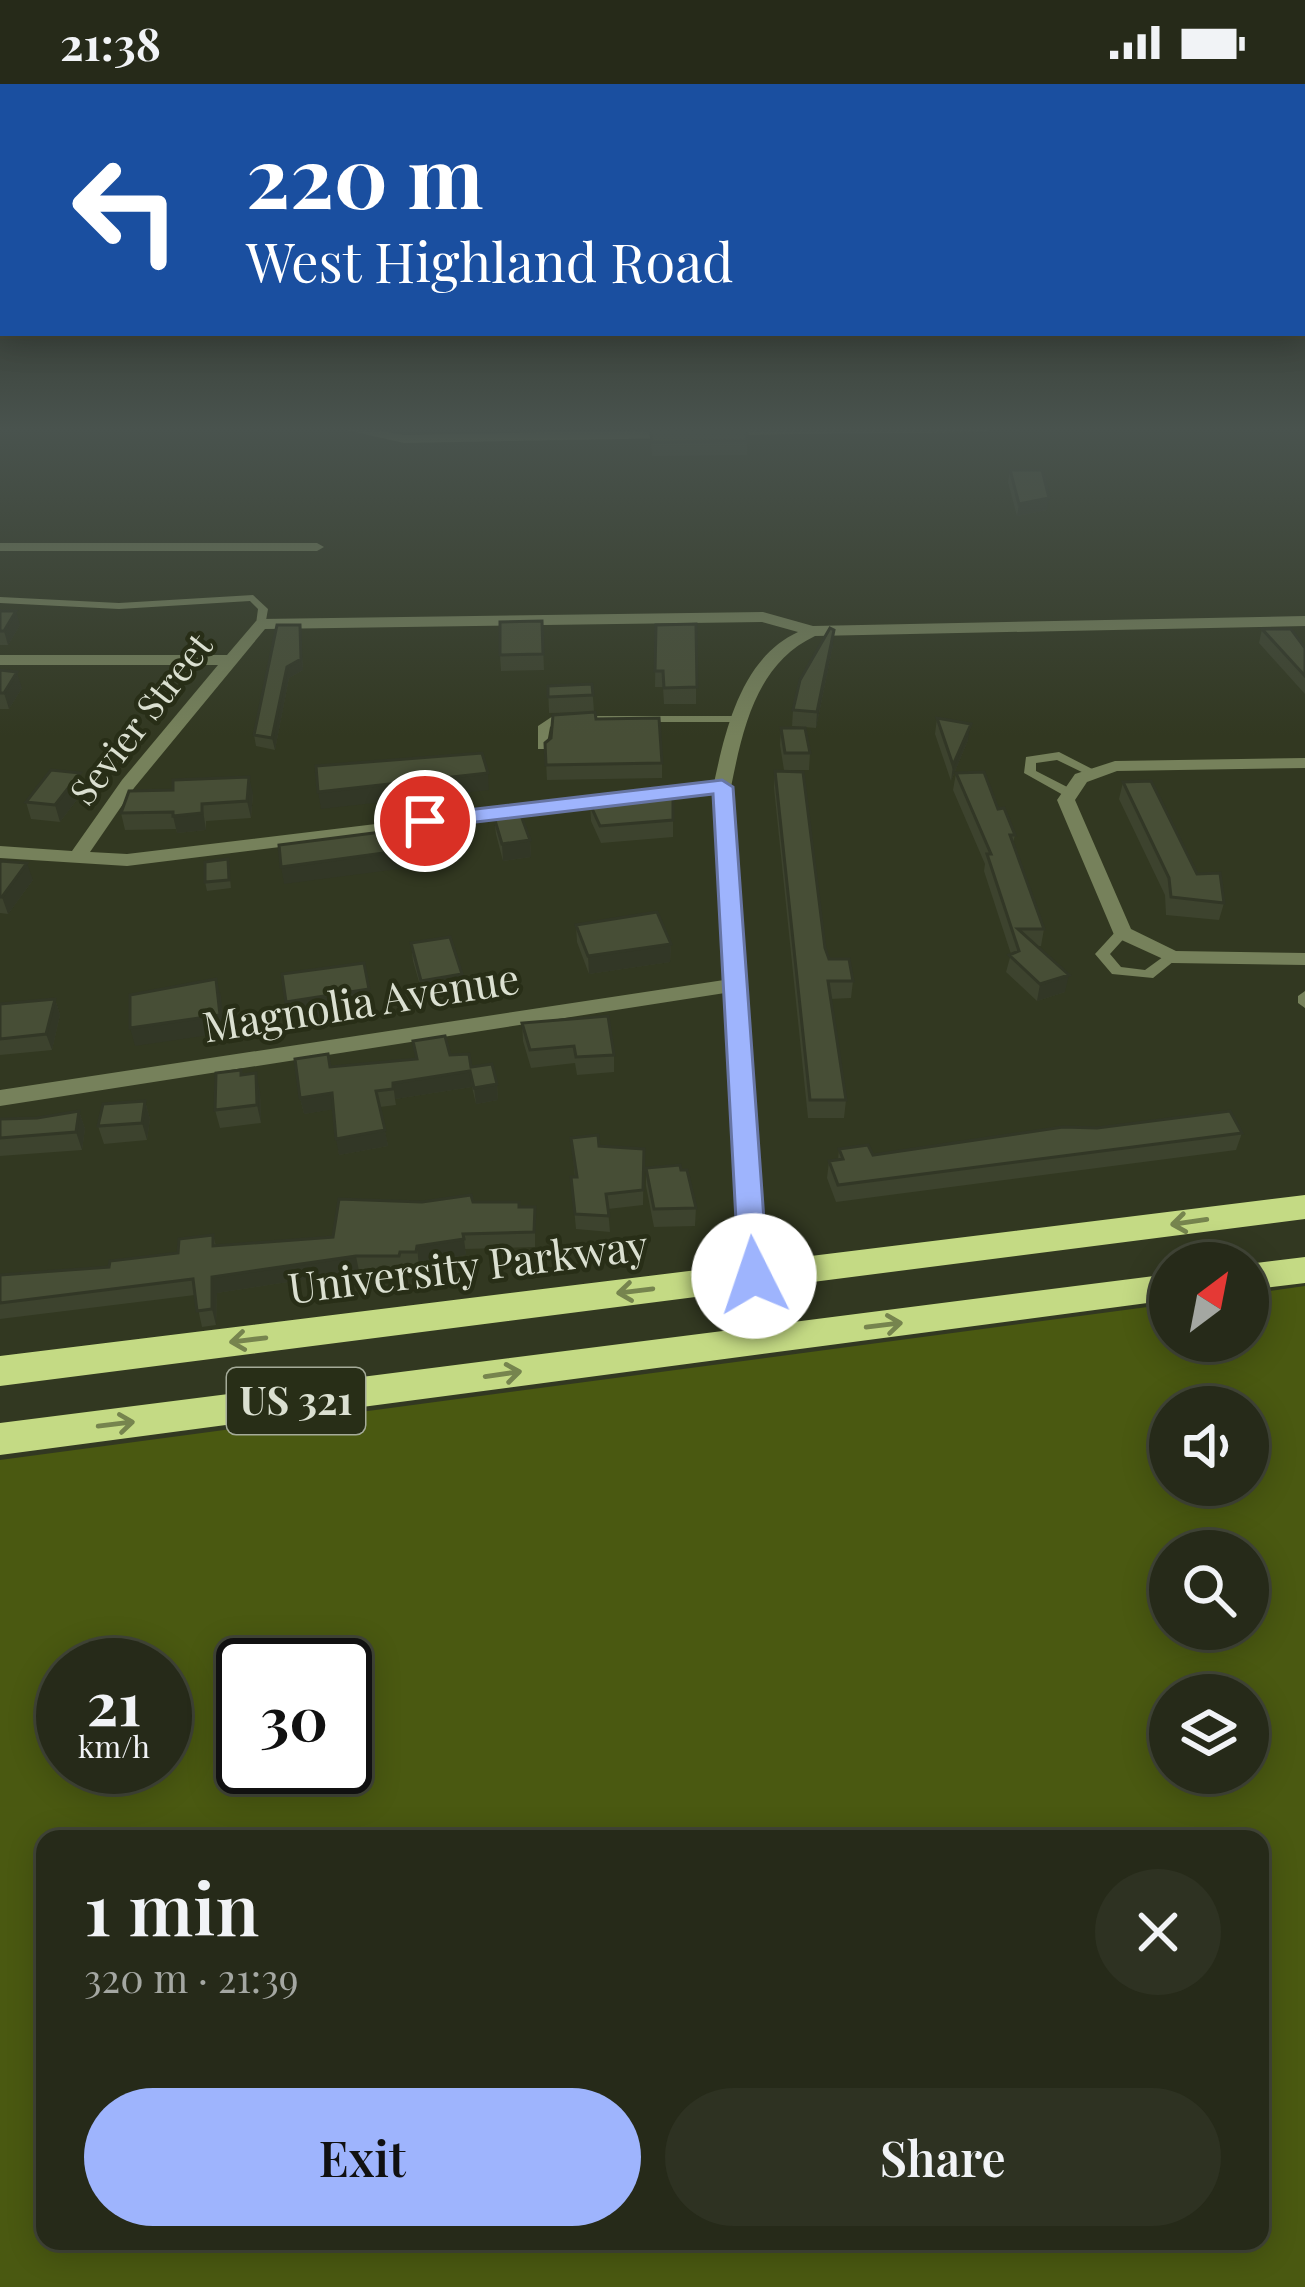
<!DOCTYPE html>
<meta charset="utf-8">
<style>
:root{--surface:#262a19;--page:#2e3222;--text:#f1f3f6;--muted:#a4a7a2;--line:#424638;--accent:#9eb4fd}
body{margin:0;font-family:"Playfair Display",serif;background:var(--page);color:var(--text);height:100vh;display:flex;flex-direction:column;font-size:45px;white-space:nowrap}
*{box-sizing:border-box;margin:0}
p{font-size:39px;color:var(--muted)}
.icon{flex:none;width:66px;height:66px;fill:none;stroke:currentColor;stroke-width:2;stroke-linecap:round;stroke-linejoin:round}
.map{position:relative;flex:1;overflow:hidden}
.sheet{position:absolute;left:36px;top:1746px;width:1233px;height:420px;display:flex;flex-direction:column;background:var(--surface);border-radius:24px;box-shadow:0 6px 30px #0003,0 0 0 3px var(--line)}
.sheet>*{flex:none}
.hud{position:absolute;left:0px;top:0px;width:1305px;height:252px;box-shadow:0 6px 30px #0003,0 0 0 3px var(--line);background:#1a4fa0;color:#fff;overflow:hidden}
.needle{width:78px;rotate:32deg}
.buttons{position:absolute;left:1149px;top:1158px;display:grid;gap:24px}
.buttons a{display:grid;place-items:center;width:120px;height:120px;border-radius:50%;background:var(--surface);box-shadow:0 6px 30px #0003,0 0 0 3px var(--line);font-size:60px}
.speed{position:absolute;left:36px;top:1554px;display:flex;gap:24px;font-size:60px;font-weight:700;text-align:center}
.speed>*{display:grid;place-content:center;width:156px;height:156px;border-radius:50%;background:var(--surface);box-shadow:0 6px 30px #0003,0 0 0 3px var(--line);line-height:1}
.speed small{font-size:30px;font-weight:400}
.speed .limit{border:6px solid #111;border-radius:18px;background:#fff;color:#111}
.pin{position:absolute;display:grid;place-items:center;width:102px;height:102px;color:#fff;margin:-51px;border:6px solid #fff;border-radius:50%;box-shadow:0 3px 12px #0007}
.me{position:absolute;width:132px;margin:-66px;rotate:356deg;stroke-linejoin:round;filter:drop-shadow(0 0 9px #0008)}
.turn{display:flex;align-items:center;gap:42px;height:252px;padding:0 48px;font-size:54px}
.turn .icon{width:156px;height:156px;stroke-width:2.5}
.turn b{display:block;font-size:84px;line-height:102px}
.round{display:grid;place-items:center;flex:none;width:126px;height:126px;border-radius:63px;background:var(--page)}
.summary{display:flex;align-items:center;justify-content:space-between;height:204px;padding:0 48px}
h1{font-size:72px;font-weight:600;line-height:90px}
.cta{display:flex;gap:24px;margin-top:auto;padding:24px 48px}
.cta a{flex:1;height:138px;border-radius:72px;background:var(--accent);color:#111;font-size:48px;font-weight:600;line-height:138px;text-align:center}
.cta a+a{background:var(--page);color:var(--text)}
.status{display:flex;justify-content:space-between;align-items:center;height:84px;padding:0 60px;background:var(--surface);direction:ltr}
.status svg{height:33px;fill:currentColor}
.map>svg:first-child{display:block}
.green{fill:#4a5911;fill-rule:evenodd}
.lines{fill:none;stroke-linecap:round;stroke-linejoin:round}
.service{fill:#76815b;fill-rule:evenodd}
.minor{fill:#76815b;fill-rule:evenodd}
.trunk{fill:#c4da84;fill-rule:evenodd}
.wall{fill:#3d432e}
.shaded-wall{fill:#323726}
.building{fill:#474e36;stroke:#323726;stroke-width:3}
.oneway{stroke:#76844e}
.route{fill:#9eb4fd;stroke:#6775a4;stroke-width:3}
.labels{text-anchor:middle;stroke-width:9;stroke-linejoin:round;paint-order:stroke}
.far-street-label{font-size:36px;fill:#dbe0d1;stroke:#282e17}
.shield{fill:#282e17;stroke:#a5ab99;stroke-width:3}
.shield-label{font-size:39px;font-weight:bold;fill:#dbe0d1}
.street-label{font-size:42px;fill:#dbe0d1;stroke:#282e17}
</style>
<div class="status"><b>21:38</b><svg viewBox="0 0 49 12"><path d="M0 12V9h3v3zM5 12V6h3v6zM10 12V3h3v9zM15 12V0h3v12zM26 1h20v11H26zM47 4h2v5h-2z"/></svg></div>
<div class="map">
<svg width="1305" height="2203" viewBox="0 0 1305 2203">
<rect width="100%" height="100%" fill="#323821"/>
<path class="green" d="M1305,1202V2203H0V1376L1170,1220V1257H1248V1210ZM1170,1323H1248V1401H1170ZM1170,1467H1248V1545H1170ZM63,1581H165V1683H63ZM243,1581H345V1683H243ZM1248,1611V1689H1170V1611ZM1260,1755V2157H45V1755Z"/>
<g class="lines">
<path class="service" d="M253,511L268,525L265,542L256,540L258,525L250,517L119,525L0,519V513L119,519Z
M553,632H739L745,635L739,638H556L550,643L546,665H538V642Z
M1059,668L1098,688L1096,691H1088L1057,676L1036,679V687L1073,706V712H1065L1024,689L1026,673Z
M1122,845L1129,849L1110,870L1121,883L1145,886L1167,870H1177L1179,873L1153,894L1112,890L1095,870L1117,846Z
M1305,907V924L1298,919V912Z"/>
<path class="minor" d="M338,344H363L404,351L679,346L685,350L679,354L404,359Z
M713,344H993L987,348L709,351L707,348Z
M0,459H317L324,463L317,467H0Z
M763,528L813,542L1305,532V542L815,552C756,580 743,644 731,703L767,1193L781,1256L777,1263H759L755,1256L741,1193L725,909L0,1022V1006L724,896L713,709L127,782L0,774V762L72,767L122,696L218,581H0V571H227L256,537L261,535ZM762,538L798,548C742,574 726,643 714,699L127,770L90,768L134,704L265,545Z
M1305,674V684L1117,687L1087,698L1075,716L1131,845L1176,867L1305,869V881L1172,879L1115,853L1057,716L1075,690L1115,677Z"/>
<path class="trunk" d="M1305,1111V1135L0,1302V1272Z
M1305,1173V1199L1248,1206V1180Z
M1170,1190V1216L0,1371V1339Z"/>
</g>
<path class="wall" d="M747,344V371L652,372L650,345Z
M1010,386L1047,426L1017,432L1008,398Z
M0,527L20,541L8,561H0Z
M542,537L544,586L501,587L500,571Z
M696,540V620H664L663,603H655L656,541Z
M300,541L303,586L289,594L275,666L256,662L254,651Z
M1262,545L1305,564V610L1259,559Z
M833,561L816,644L792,642L793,626Z
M0,586L22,604L9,625H0Z
M592,600L594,628L549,629L548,602Z
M937,634L968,656L951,697L935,650Z
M596,635L662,679V694L547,696L545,659Z
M781,644L810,669L809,686H784L780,661Z
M775,687L825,864L829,875L853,897L851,914L830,915L846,1016L844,1034H808L774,704Z
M80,689L85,705L60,738L31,735L26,718Z
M956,689L998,725L1015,751L1013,759L1044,845L1041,862H1037L1065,908L1037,917L1006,888L1011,870L984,787L985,780L953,706Z
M1123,698L1197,790L1224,819L1219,836L1166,831L1165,811L1119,715Z
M253,709L251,734L206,737V746L177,749L176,745L125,746L121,729Z
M664,712H673V753L601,759L591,737L590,720Z
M494,733L530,756L531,773L503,777L496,750Z
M228,775L231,804L207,807L205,798Z
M0,777L33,796L8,830L0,829Z
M576,841L671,860L670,878L589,890L577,858Z
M411,859L462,890L464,908L424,915L413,877Z
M55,915L60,931L52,966L0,971V920Z
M522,939L614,971V988L577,991L575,979L531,984L523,957Z
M413,957L450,971L497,1000L498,1016L476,1020L472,1003L395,1015L396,1021L380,1023L388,1062L339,1071L333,1025L304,1030L300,1014L330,983L416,975Z
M242,991L260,1007L261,1039L220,1044L215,1026Z
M145,1017L150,1035L147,1056L104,1060L98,1042Z
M79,1027L85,1045L82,1066L0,1072V1035L37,1034Z
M1242,1049L1236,1066L836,1118L827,1094L829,1077L838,1076L839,1065L873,1071Z
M571,1054L599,1062L644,1065L643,1121L608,1125L610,1148L576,1145L571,1093H575Z
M646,1084L696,1124L695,1142L654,1143L646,1102Z
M473,1118L535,1123V1163L465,1165L466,1171L420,1178L419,1183H402V1187H359L217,1209L216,1241L202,1243L195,1211L0,1235V1191L109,1183L178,1169L213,1151L216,1162L333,1153Z"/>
<path class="shaded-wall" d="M1049,414L1047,426L1017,432L1019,420Z
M16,527L20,541L8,561L4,547Z
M300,541L303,586L289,594L275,666L272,654L287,583Z
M834,546L833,561L816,644L817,628Z
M17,588L22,604L9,625L4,609Z
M971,640L968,656L951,697L953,681Z
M80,689L85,705L60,738L55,721Z
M488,689L489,706L321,725L318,708Z
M249,693L253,709L251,734L247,717Z
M202,720L206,746L177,749L173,732Z
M530,756L531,773L503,777L502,760Z
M435,762L437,780L284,800L281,783Z
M27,779L33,796L8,830L2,813Z
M671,860L670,878L589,890L588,872Z
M462,890L464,908L424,915L421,897Z
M1069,891L1065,908L1037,917L1040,900Z
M216,895L221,912L224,949L135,962L130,944Z
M369,905L372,923L290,936L286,918Z
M55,915L60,931L52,966L46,950Z
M470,987L472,1003L395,1015L393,999Z
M256,989L260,1007L261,1039L257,1021Z
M497,1000L498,1016L476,1020L474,1004Z
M332,1009L335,1025L304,1030L300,1014Z
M145,1017L150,1035L147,1056L142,1039Z
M79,1027L85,1045L82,1066L76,1048Z
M385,1046L388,1062L339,1071L336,1055Z
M464,1155L466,1171L420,1178L419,1183L417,1162Z
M356,1172L359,1187L217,1209L216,1241L212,1225V1193Z"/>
<path class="building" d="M747,344V357H718L652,358L650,345Z
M1010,386H1042L1049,414L1019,420Z
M0,527H16L4,547H0Z
M542,537L543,570L500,571V538Z
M696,540L697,603L664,604L663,587H655L656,541Z
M277,541H300L301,575L287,583L272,654L254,651Z
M830,544L834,546L817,628L793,626L800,596Z
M1262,545H1291L1305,564V592Z
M0,586L17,588L4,609H0Z
M592,600L593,611L548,613V602Z
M595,628L596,635L659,634L662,679L546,681L545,659L551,654L553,631Z
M937,634L971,640L953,681Z
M781,644H805L810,669H785Z
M482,669L488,689L318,708L316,682Z
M51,686L80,689L55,721L26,718Z
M775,687L803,688L825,864L829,875H849L853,897H828L846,1016H810Z
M984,688L998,725L1004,724L1015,751H1010L1044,845H1018L1069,891L1040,900L1009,871L1019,867L987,770H991L956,689Z
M249,693L247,717L202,720V729L173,732V728L121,729L129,707L173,706V696Z
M1151,697L1197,790L1220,789L1224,819L1171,813L1169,794L1123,698Z
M663,707L664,712H673V736L600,742L590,720L595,716Z
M519,726L530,756L502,760L494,733Z
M429,742L435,762L281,783L279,761Z
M228,775L229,796L205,798V778Z
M0,777L27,779L2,813H0Z
M657,828L671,860L588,872L576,841Z
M450,853L462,890L421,897L411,859Z
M364,879L369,905L286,918L282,890Z
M216,895L220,931L130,944V911Z
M55,915L46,950L0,955V920Z
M608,932L614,971L576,973L574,962L530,966L522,939Z
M445,952L450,971L469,970L471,983L492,980L497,1000L474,1004L470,987L393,999V1005L376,1007L385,1046L336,1055L332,1009L300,1014L295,975L328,970L330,983L417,975L413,957Z
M241,986V991L256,989L257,1021L215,1026L216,989Z
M145,1017L142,1039L98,1042L103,1020Z
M79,1027L76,1048L0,1054V1035L37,1034Z
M1230,1027L1242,1049L838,1101L829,1077L843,1075L839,1065L868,1061L873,1071L1063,1043L1097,1044Z
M598,1051L599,1062L644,1065L643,1106L606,1110L609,1132L575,1130L571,1093H577L571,1054Z
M680,1081L681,1086H687L696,1124L654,1125L646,1084Z
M471,1111L473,1118H519V1123H535L534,1148L463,1150L464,1155L417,1162L416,1168H400L399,1172H356L212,1193V1225L197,1227L193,1195L0,1219V1191L109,1183L110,1177L178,1169L179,1155L213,1151V1162L333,1153L339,1115L422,1118Z"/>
<defs><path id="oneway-shaft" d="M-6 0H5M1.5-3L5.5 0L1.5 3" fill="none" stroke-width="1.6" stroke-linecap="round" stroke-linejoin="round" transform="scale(3)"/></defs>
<g class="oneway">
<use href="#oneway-shaft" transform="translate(1189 1138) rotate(172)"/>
<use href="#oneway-shaft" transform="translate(635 1207) rotate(173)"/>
<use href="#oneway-shaft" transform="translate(884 1241) rotate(-7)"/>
<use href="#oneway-shaft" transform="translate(248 1256) rotate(173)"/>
<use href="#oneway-shaft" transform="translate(503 1290) rotate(-8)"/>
<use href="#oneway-shaft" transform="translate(116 1340) rotate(-7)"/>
</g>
<linearGradient id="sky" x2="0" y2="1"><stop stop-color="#1c1f12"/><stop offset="0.53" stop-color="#49534e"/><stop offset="1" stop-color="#49534e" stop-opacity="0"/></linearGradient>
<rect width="1305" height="652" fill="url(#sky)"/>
<path class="route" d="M722,696L733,703L768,1192L754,1203L739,1192L713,710L425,744L415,737L425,731Z"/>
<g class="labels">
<g class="far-street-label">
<text transform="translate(141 635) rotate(-52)" y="13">Sevier Street</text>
</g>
<rect class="shield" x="227" y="1284" width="138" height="66" rx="9"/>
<g class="shield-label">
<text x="296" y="1331">US 321</text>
</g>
<g class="street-label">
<text transform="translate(361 919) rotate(-9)" y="15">Magnolia Avenue</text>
<text transform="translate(468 1183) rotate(-7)" y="15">University Parkway</text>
</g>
</g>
</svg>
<div class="buttons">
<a><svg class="needle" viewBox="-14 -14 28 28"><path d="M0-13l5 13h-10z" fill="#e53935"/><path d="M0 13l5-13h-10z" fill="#a4a7a2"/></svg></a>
<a><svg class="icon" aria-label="sound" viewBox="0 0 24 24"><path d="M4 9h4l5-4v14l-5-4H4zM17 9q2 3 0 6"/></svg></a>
<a><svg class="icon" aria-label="search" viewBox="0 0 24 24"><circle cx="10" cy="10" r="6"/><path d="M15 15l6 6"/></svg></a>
<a><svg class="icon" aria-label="layers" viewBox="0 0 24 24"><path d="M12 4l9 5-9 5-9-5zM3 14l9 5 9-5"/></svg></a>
</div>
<div class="speed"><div>21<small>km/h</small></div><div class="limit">30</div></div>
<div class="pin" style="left:425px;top:737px;background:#d93025"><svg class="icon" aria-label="arrive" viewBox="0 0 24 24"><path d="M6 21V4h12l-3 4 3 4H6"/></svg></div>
<svg class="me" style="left:754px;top:1192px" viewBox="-20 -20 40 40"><circle r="19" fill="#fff"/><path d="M0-13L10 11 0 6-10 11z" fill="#9eb4fd"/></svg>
<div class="hud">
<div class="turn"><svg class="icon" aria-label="left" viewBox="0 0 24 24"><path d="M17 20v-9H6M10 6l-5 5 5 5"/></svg><div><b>220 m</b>West Highland Road</div></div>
</div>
<section class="sheet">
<div class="summary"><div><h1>1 min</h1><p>320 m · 21:39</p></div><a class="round"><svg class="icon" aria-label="close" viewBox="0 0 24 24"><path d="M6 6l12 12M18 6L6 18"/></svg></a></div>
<div class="cta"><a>Exit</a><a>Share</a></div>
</section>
</div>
